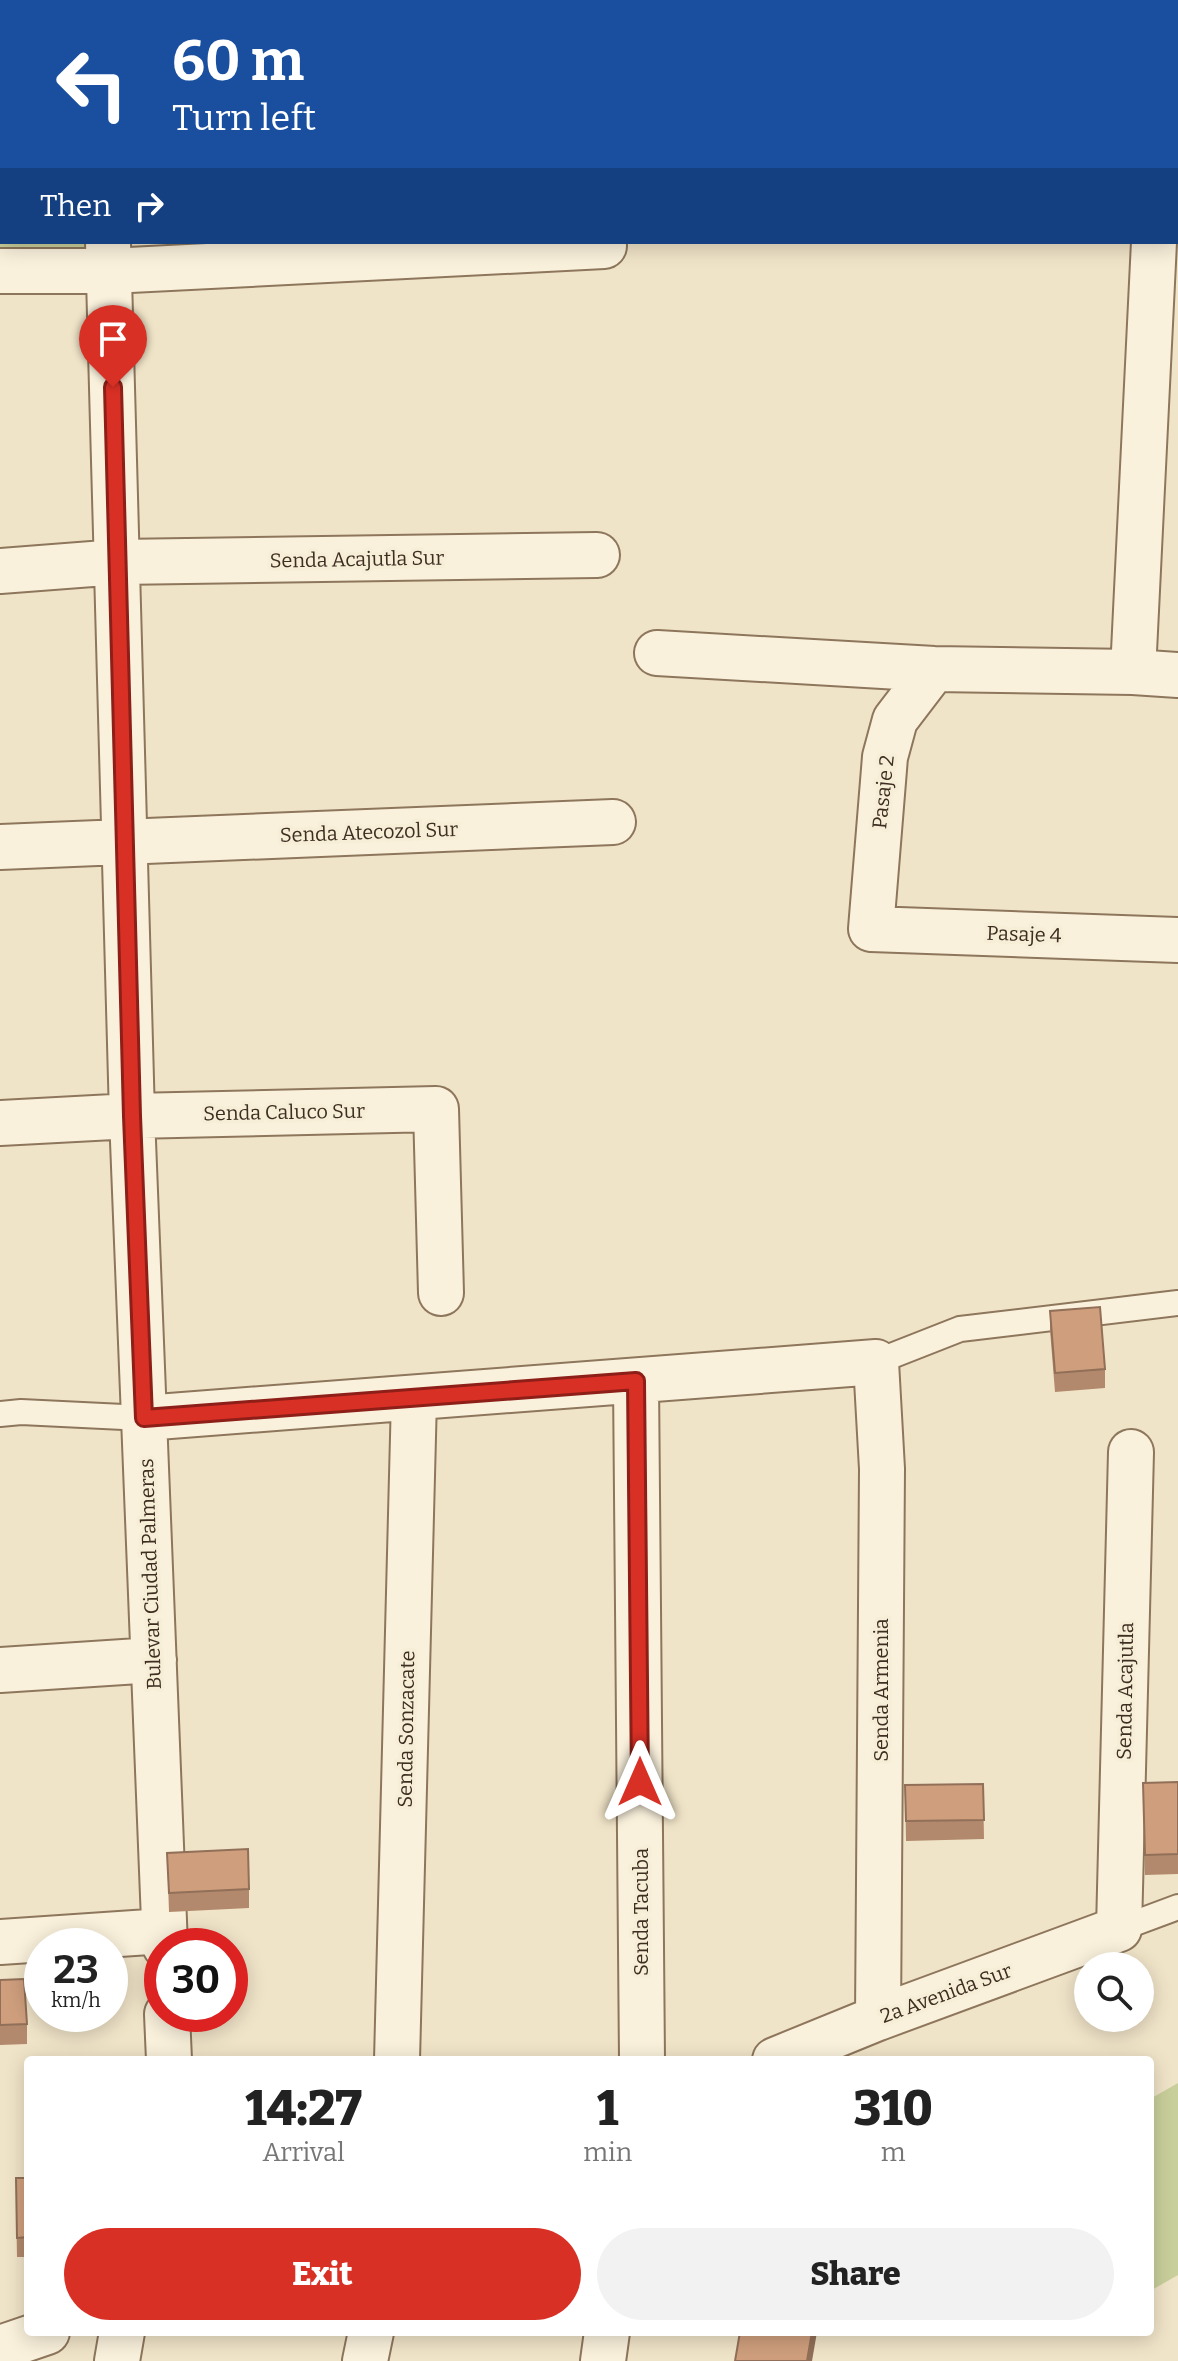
<!DOCTYPE html>
<style>
:root{--surface:#fff;--page:#f2f2f2;--text:#222;--muted:#767676;--accent:#d93025}
body{margin:0;font-family:Bitter,serif;background:var(--page);color:var(--text);height:100vh;display:flex;flex-direction:column;font-size:30px;white-space:nowrap}
*{box-sizing:border-box;margin:0}
p{font-size:26px;color:var(--muted)}
.icon{flex:none;width:44px;height:44px;fill:none;stroke:currentColor;stroke-width:2;stroke-linecap:round;stroke-linejoin:round}
.map{position:relative;flex:1;overflow:hidden}
.panel{position:absolute;left:24px;top:2056px;width:1130px;height:280px;display:flex;flex-direction:column;background:var(--surface);border-radius:8px;box-shadow:0 4px 20px #0003}
.panel>*{flex:none}
.hud{position:absolute;left:0px;top:0px;width:1178px;height:244px;box-shadow:0 4px 20px #0003;background:#1a4fa0;color:#fff;overflow:hidden}
.tools{position:absolute;left:1074px;top:1952px;display:grid;gap:16px}
.tools a{display:grid;place-items:center;width:80px;height:80px;border-radius:50%;background:var(--surface);box-shadow:0 4px 20px #0003;font-size:40px}
.speed{position:absolute;left:24px;top:1928px;display:flex;gap:16px;font-size:40px;font-weight:700;text-align:center}
.speed>*{display:grid;place-content:center;width:104px;height:104px;border-radius:50%;background:var(--surface);box-shadow:0 4px 20px #0003;line-height:1}
.speed small{font-size:20px;font-weight:400}
.speed .limit{border:12px solid #d22;background:#fff;color:#111}
.pin{position:absolute;display:grid;place-items:center;width:68px;height:68px;color:#fff;margin:-82px -34px;border-radius:50% 50% 50% 0;rotate:-45deg;box-shadow:0 0 8px #0007}
.pin .icon{rotate:45deg}
.me{position:absolute;width:88px;margin:-44px;rotate:0deg;stroke-linejoin:round;filter:drop-shadow(0 0 6px #0008)}
.turn{display:flex;align-items:center;gap:28px;height:168px;padding:0 40px;font-size:36px}
.turn .icon{width:104px;height:104px;stroke-width:2.5}
.turn b{display:block;font-size:56px;line-height:68px}
.then{display:flex;align-items:center;height:76px;padding:0 40px;background:#0003;gap:16px;font-size:30px}
.eta{display:flex;justify-content:space-evenly;align-items:center;height:136px;text-align:center}
.eta b{font-size:48px;font-weight:800;line-height:56px}
.primary-button{display:flex;gap:16px;margin-top:auto;padding:16px 40px}
.primary-button a{flex:1;height:92px;border-radius:48px;background:var(--accent);color:#fff;font-size:32px;font-weight:800;line-height:92px;text-align:center}
.primary-button a+a{background:var(--page);color:var(--text)}
.map>svg:first-child{display:block}
.green{fill:#c9cf9b}
.lines{fill:none;stroke-linecap:round;stroke-linejoin:round}
.lane-casing{stroke:#8d765c;stroke-width:28}
.street-casing{stroke:#8d765c;stroke-width:48}
.highway-casing{stroke:#5b4430;stroke-width:48}
.lane{stroke:#faf1dc;stroke-width:24}
.street{stroke:#faf1dc;stroke-width:44}
.highway{stroke:#e0a458;stroke-width:44}
.wall{fill:#b2896c}
.shaded-wall{fill:#916f58}
.building{fill:#cf9f7d;stroke:#916f58;stroke-width:2}
.route-casing{stroke:#8d1f18;stroke-width:20}
.route{stroke:#d93025;stroke-width:14}
.labels{text-anchor:middle;stroke-width:7;stroke-linejoin:round;paint-order:stroke}
.street-label{font-size:20px;fill:#3d2e20;stroke:#f7eed8}
</style>
<div class="map">
<svg width="1178" height="2361" viewBox="0 0 1178 2361">
<rect width="100%" height="100%" fill="#f0e4c8"/>
<path class="green" d="M0,49L2,242H90L91,252L0,253Z
M1178,2083V2275L1150,2291V2099Z"/>
<g class="lines">
<g class="lane-casing">
<path id="lane" d="M876,1362L960,1329L1178,1303
M0,1414L21,1412L144,1418
M1119,1929L1178,1907"/>
</g>
<g class="street-casing">
<path id="street" d="M108,242L132,1116L165,1946
M0,271H110L604,246
M0,571L118,562L597,555
M657,653L934,669L1133,672L1178,675
M934,669L895,720L885,757L871,929L1178,940
M1133,672L1154,242
M0,847L613,822
M0,1123L132,1116L436,1109L441,1293
M636,1381L642,2060
M144,1418L876,1362L882,1469L878,2018
M0,1670L154,1660
M0,1942L164,1931
M167,2014L169,2060
M397,2060L414,1398
M775,2060L878,2018L1119,1929L1131,1452
M0,2348L47,2332
M117,2361L122,2332
M365,2361L371,2332
M603,2361L607,2332"/>
</g>
<g class="highway-casing">
<path id="highway" d="M1017,0L1110,2
M1176,3H1178
M0,10H2
M1176,83H1178"/>
</g>
<use href="#lane" class="lane"/>
<use href="#street" class="street"/>
<use href="#highway" class="highway"/>
</g>
<path class="wall" d="M1050,1311L1105,1369V1388L1055,1392L1050,1330Z
M1178,1782V1874L1145,1875L1143,1783Z
M983,1784L984,1839L906,1841L905,1785Z
M167,1853L249,1889V1908L169,1912Z
M0,1980L27,2024V2044L0,2045Z
M28,2178V2257H17L16,2197Z"/>
<path class="shaded-wall" d="M812,2332H817L812,2361H807Z"/>
<path class="building" d="M1100,1307L1105,1369L1055,1373L1050,1311Z
M1178,1782V1854L1145,1855L1143,1783Z
M983,1784L984,1820L906,1821L905,1785Z
M248,1849L249,1889L169,1893L167,1853Z
M24,1979L27,2024L0,2025V1980Z
M16,2178H28V2237L17,2238Z
M740,2332H812L807,2361H735Z"/>
<g class="lines">
<g class="route-casing">
<path id="route" d="M113,387L132,1116L144,1418L636,1381L640,1782"/>
</g>
<use href="#route" class="route"/>
</g>
<g class="labels">
<g class="street-label">
<text transform="translate(357 559) rotate(-1)" y="7">Senda Acajutla Sur</text>
<text transform="translate(883 792) rotate(-84)" y="7">Pasaje 2</text>
<text transform="translate(369 832) rotate(-2)" y="7">Senda Atecozol Sur</text>
<text transform="translate(1024 934) rotate(2)" y="7">Pasaje 4</text>
<text transform="translate(284 1112) rotate(-1)" y="7">Senda Caluco Sur</text>
<text transform="translate(150 1574) rotate(-92)" y="7">Bulevar Ciudad Palmeras</text>
<text transform="translate(881 1690) rotate(-90)" y="7">Senda Armenia</text>
<text transform="translate(1125 1691) rotate(-89)" y="7">Senda Acajutla</text>
<text transform="translate(406 1729) rotate(-89)" y="7">Senda Sonzacate</text>
<text transform="translate(641 1912) rotate(-90)" y="7">Senda Tacuba</text>
<text transform="translate(946 1993) rotate(-20)" y="7">2a Avenida Sur</text>
</g>
</g>
</svg>
<div class="tools">
<a><svg class="icon" aria-label="search" viewBox="0 0 24 24"><circle cx="10" cy="10" r="6"/><path d="M15 15l6 6"/></svg></a>
</div>
<div class="speed"><div>23<small>km/h</small></div><div class="limit">30</div></div>
<div class="pin" style="left:113px;top:387px;background:#d93025"><svg class="icon" aria-label="arrive" viewBox="0 0 24 24"><path d="M6 21V4h12l-3 4 3 4H6"/></svg></div>
<svg class="me" style="left:640px;top:1782px" viewBox="-20 -20 40 40"><path d="M0-17L14 15 0 8-14 15z" fill="#d93025" stroke="#fff" stroke-width="4"/></svg>
<div class="hud">
<div class="turn"><svg class="icon" aria-label="left" viewBox="0 0 24 24"><path d="M17 20v-9H6M10 6l-5 5 5 5"/></svg><div><b>60 m</b>Turn left</div></div>
<div class="then">Then<svg class="icon" aria-label="right" viewBox="0 0 24 24"><path d="M7 20v-9h11M14 6l5 5-5 5"/></svg></div>
</div>
<section class="panel">
<div class="eta">
<div><b>14:27</b><p>Arrival</p></div>
<div><b>1</b><p>min</p></div>
<div><b>310</b><p>m</p></div>
</div>
<div class="primary-button"><a>Exit</a><a>Share</a></div>
</section>
</div>
